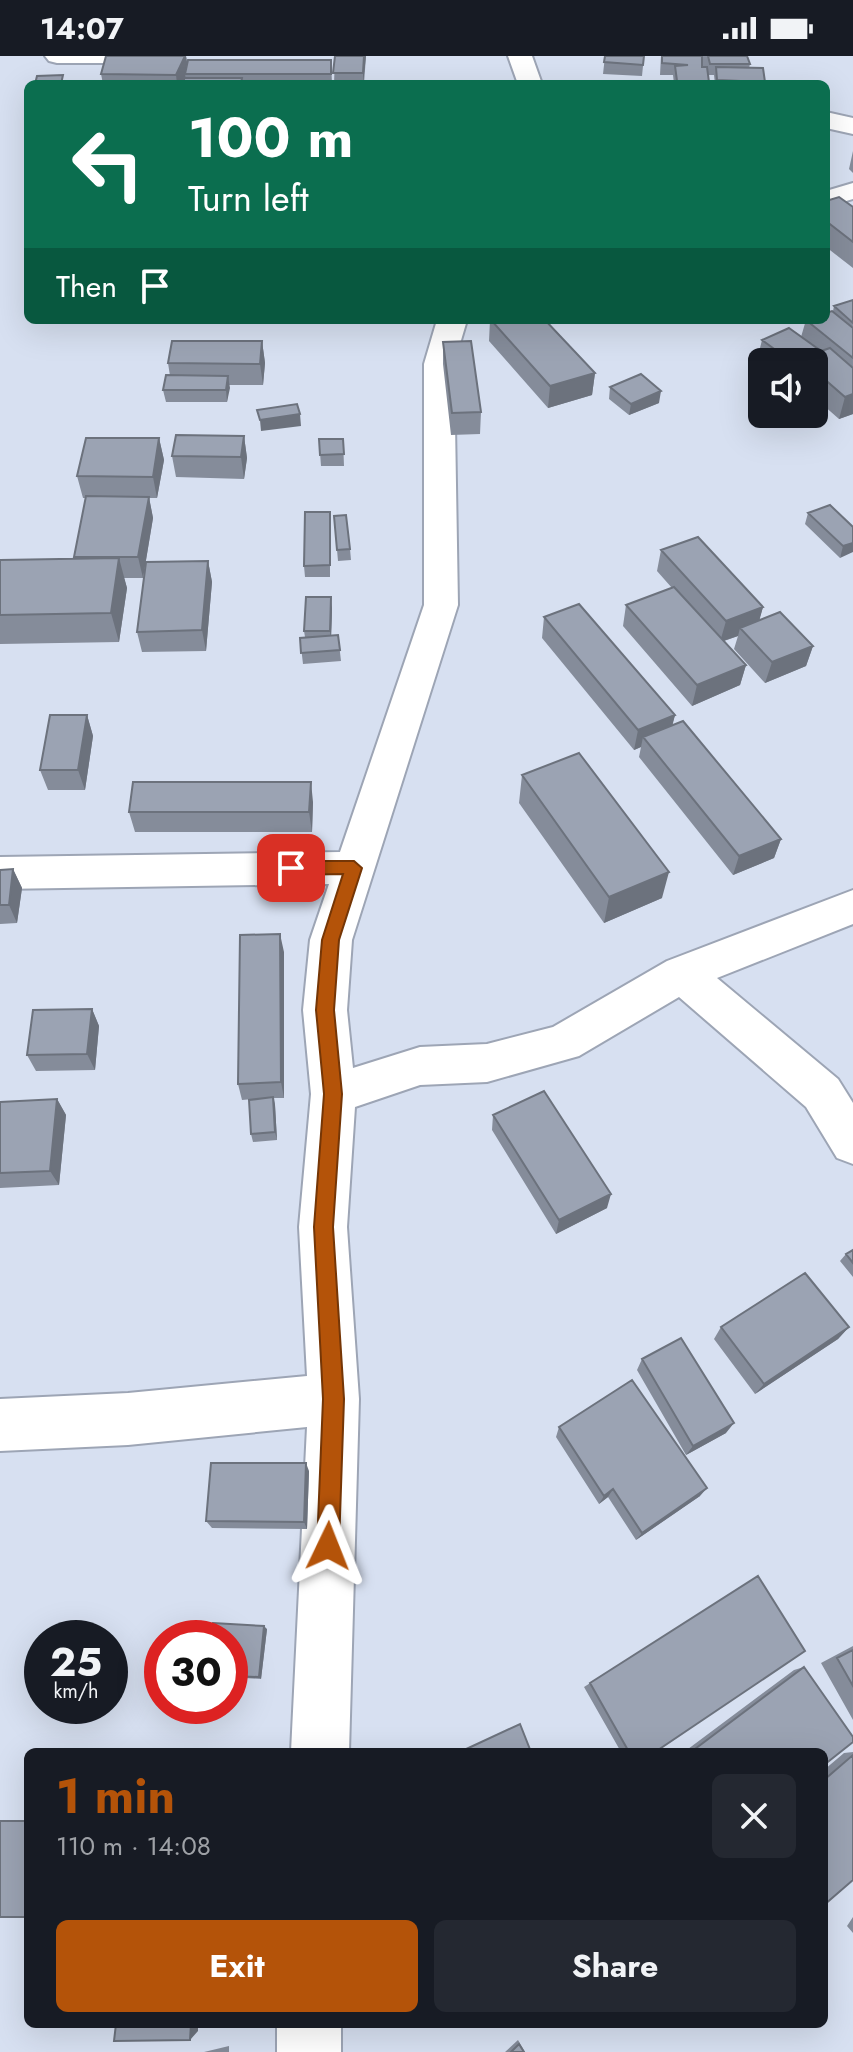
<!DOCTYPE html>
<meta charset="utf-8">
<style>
:root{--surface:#171b24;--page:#242831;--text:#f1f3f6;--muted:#9ea1a6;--accent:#b45309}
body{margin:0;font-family:Jost,sans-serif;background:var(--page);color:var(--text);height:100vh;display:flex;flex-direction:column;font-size:30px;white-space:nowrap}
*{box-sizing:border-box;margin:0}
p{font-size:26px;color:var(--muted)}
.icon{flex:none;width:44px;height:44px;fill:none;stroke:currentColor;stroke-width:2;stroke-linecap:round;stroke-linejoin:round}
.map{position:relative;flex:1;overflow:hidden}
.sheet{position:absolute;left:24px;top:1692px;width:804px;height:280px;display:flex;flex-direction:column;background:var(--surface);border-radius:12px;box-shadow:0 8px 32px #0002}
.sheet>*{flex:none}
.banner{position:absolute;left:24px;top:24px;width:806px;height:244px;border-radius:12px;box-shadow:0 8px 32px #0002;background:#0b6e4f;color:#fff;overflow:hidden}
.controls{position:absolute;left:748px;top:292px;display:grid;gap:16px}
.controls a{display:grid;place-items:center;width:80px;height:80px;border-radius:12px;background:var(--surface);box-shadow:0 8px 32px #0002;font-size:40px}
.speed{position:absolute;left:24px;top:1564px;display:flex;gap:16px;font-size:40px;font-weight:700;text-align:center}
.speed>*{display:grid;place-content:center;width:104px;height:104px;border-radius:50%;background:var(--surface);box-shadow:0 8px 32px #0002;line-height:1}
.speed small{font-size:20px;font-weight:400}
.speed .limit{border:12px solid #d22;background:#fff;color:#111}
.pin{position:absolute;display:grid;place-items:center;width:68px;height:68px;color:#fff;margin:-34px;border-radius:16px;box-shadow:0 4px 12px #0006}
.me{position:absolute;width:88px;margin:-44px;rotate:2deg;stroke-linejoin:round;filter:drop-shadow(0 0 6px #0008)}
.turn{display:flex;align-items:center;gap:28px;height:168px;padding:0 32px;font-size:36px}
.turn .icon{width:104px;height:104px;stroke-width:2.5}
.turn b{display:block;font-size:56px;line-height:68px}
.then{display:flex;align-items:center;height:76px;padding:0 32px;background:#0003;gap:16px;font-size:30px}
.round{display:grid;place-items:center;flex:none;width:84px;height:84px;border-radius:12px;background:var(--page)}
.summary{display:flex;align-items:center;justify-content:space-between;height:136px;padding:0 32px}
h1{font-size:48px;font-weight:700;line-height:60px;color:var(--accent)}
.cta{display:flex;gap:16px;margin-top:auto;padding:16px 32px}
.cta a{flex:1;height:92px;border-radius:12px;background:var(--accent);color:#fff;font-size:32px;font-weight:700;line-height:92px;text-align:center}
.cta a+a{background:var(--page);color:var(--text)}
.status{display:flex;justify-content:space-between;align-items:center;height:56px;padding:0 40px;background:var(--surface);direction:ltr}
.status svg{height:22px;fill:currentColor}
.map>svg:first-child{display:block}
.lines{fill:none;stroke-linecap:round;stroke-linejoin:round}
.minor-casing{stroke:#9da5b5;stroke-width:4}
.minor{fill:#fff;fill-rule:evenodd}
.wall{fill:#858c9a}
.shaded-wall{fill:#6c727d}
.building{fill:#9ba3b3;stroke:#6c727d;stroke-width:2}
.route{fill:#b45309;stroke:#753606;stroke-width:2}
</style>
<div class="status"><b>14:07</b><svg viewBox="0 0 49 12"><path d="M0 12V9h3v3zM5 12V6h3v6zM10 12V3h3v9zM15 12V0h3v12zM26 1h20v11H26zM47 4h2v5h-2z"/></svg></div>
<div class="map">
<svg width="853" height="1996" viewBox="0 0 853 1996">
<rect width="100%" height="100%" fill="#d7e0f1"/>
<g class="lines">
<g class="minor-casing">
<path id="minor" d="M45,0H151L147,5L139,7H57L49,5Z
M508,0H532L542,28H518Z
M826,56L853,62V78L826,72Z
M853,127V143L826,151V135Z
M437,264H467L454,308L458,549L352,884L347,954L353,1012L420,991L487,988L553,971L667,905L853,834V868L717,922L838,1023L853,1047V1108L837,1102L806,1051L679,941L579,1000L487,1026L420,1029L355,1051L347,1171L359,1343L349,1696H291L307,1371L128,1389L0,1395V1343L128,1337L307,1320L299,1171L311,1038L303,954L310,884L329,828L0,833V801L340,796L424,549V308Z
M277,1968H341V1996H277Z"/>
</g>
<use href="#minor" class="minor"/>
</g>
<path class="wall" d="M186,0L187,7L331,4L332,28H103L101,18Z
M335,0H366L364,28H334Z
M605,0H644L642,20L603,18Z
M661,0H747L750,8L749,12L765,26V28H715L714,19H709V28H674L673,19H660Z
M853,95V117L849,113Z
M826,145L853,151V212L826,191Z
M853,244V358L839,363L814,341V306H773L759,296L762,284L801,281L806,264L833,255L834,250Z
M490,264L595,317L592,339L548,352L489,285Z
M262,285L265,307L263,329H229L227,346H166L163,334L170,320L168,307Z
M443,286L481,356L480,378L451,379L443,308Z
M610,331L659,347L629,359L609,343Z
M244,380L247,402L244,423L176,421L172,400Z
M159,382L164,404L157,442H149L153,462L143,522H124L127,532L119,586L0,588V504L74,503V501L86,442H83L77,420Z
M319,383H343L344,410H321Z
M330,456V521H305L304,510Z
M808,457L853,471L840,502L805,468Z
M334,460L350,493L351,504L338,505Z
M661,494L763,551L759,564L813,590L806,610L765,627L734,593L738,580L724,585L746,609L740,629L692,650L623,570L626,549L672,532L657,515Z
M208,505L212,526L206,595L142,596L137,576Z
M332,552L331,580L338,579L341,605L303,608L300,582L305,581L304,575Z
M544,561L675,659L672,669L781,783L774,802L733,819L639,701L641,691L634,694L542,582Z
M87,659L93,680L85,734H48L40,714Z
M522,719L662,842L604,867L519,747Z
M313,746L312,776H135L129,756Z
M13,813L22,832L17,867L0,868V814Z
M284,896V1042H274L275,1049L277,1084L253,1086L251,1078L253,1043L242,1044L238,1028Z
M92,953L99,970L95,1014L36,1015L27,999Z
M57,1043L66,1059L59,1129L0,1132V1046Z
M493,1059L607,1152L556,1178L492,1074Z
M853,1194V1221L840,1205L846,1198Z
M721,1271H849L838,1283L755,1338L714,1283Z
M642,1303L726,1377L686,1399L637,1314Z
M559,1371L700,1440L636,1484L608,1441L599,1448L556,1381Z
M309,1415L307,1473L212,1472L206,1465Z
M758,1520L655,1696H621L584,1631Z
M267,1573L261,1623L230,1621V1582Z
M853,1590V1664L821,1607Z
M804,1611L824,1696H684L794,1614Z
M853,1696V1824L824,1849V1714L844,1697Z
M853,1861V1877L847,1870Z
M518,1984L525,1996H505Z
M229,1990V1996H204Z"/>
<path class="shaded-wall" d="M185,0H186L189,18H185L186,25L177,28L176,19Z
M364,0H366L363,28V17Z
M262,285L265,307L263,329L260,308Z
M595,317L592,339L548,352L550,330Z
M228,320L230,332L227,346L226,334Z
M661,335L659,347L629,359L631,348Z
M853,338V358L839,363L845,341Z
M300,358L301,370L261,375L260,364Z
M244,380L247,402L244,423L241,401Z
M159,382L164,404L157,442L153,421Z
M149,441L153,462L143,522L138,501Z
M853,487V496L840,502L843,490Z
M119,502L127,532L119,586L111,557Z
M208,505L212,526L206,595L202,574Z
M331,541L332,552L331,586L330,575Z
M763,551L757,573L740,572L738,580L720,586L726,565Z
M813,590L806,610L765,627L772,606Z
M746,609L740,629L692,650L697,629Z
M87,659L93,680L85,734L78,714Z
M675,659L670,679L643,681L641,691L634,694L638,674Z
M311,726L313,746L312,776L309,756Z
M781,783L774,802L733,819L739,800Z
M13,813L22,832L17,867L9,849Z
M669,816L662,842L604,867L609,841Z
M280,878L284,896V1042L281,1026Z
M92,953L99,970L95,1014L87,998Z
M273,1041L275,1049L277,1084L275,1076Z
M57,1043L66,1059L59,1129L50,1115Z
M611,1138L607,1152L556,1178L559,1164Z
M849,1271L838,1283L755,1338L764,1328Z
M734,1367L726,1377L686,1399L693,1390Z
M306,1407L309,1415L307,1473L304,1466Z
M707,1432L700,1440L636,1484L642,1477Z
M613,1433L608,1441L599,1448L604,1440Z
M264,1570L267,1573L261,1623L259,1621Z
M191,1968H198V1975L190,1984Z"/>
<path class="building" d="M106,0H185L176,19L101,18Z
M335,0H364L363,17H333Z
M605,0H644L643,9L604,6Z
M662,0H702V11H707L709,26L677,25L675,10L688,9L662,7Z
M708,0H747L750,8H710Z
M188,4H331V18H185Z
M716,11L763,12L765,26L717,24Z
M63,19L61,28H35L37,20Z
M184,22H242L241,28H169V25H184Z
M839,141L853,151V186L826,165V145Z
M853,244V267L834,250Z
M832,255L853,272V302L806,264H826V257Z
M491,264H545L595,317L550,330Z
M789,272L821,295L801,302L800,306H792L762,284Z
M172,285H262L260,308L168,307Z
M471,285L481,356L452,357L443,286Z
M830,292L853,312V338L845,341L814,314V306H805L801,302Z
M641,318L661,335L631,348L610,331Z
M166,319L228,320L226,334H163Z
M297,348L300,358L260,364L257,354Z
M176,379L244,380L241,401L172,400Z
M86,382H159L153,421L77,420Z
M319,383H343L344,398L320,399Z
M86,440L149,441L138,501H74Z
M830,449L853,471V487L843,490L808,457Z
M305,456H330V509L304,510Z
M346,459L350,493L337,494L334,460Z
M698,481L763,551L726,565L661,494Z
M119,502L111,557L0,559V504Z
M208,505L202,574L137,576L146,506Z
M674,531L746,609L697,629L626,549Z
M306,541H331L330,575H304Z
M579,548L675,659L638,674L544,561Z
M780,556L813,590L772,606L740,572Z
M338,579L340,594L301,597L300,582Z
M50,659H87L78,714H40Z
M683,665L781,783L739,800L643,681Z
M579,697L669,816L609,841L522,719Z
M133,726H311L309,756H129Z
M13,813L9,849H0V814Z
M280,878L281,1026L238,1028L240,879Z
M92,953L87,998L27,999L33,954Z
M544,1035L611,1138L559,1164L493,1059Z
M273,1041L275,1076L251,1078L249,1044Z
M57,1043L50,1115L0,1117V1046Z
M853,1194V1207L846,1198Z
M805,1217L849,1271L764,1328L721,1271Z
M681,1282L734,1367L693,1390L642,1303Z
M632,1324L707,1432L642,1477L613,1433L604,1440L559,1371Z
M211,1407H306L304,1466L206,1465Z
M758,1520L805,1595L655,1696H629L590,1627Z
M213,1567L264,1570L259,1621L230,1620V1582H211Z
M853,1594V1630L837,1602Z
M804,1611L853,1681V1686L824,1709V1696H691Z
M520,1668L531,1696H462V1695Z
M853,1699V1824L824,1849V1724Z
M0,1765H28V1861H0Z
M116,1968H191L190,1984L114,1985Z
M519,1988L524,1996H511Z"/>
<path class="route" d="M291,805H354L362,812L339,884L334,954L342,1038L333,1171L344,1343L339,1490L336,1498L328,1501L320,1498L317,1490L323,1343L314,1171L324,1038L316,954L322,884L343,818L291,819L282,812Z"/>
</svg>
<div class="controls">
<a><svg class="icon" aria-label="sound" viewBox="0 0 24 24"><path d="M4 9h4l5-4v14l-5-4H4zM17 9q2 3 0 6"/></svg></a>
</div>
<div class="speed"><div>25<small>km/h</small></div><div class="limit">30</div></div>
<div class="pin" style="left:291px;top:812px;background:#d93025"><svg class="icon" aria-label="arrive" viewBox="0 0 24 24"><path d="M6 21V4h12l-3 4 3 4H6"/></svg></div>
<svg class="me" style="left:328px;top:1490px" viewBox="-20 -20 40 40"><path d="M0-17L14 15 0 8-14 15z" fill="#b45309" stroke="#fff" stroke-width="4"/></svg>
<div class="banner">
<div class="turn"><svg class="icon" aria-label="left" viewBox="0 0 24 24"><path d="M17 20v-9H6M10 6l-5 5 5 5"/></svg><div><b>100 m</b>Turn left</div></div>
<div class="then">Then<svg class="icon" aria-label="arrive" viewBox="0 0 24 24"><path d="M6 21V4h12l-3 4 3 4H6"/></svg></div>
</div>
<section class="sheet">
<div class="summary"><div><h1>1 min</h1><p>110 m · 14:08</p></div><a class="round"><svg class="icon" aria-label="close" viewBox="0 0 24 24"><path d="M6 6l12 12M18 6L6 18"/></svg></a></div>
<div class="cta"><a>Exit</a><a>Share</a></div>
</section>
</div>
